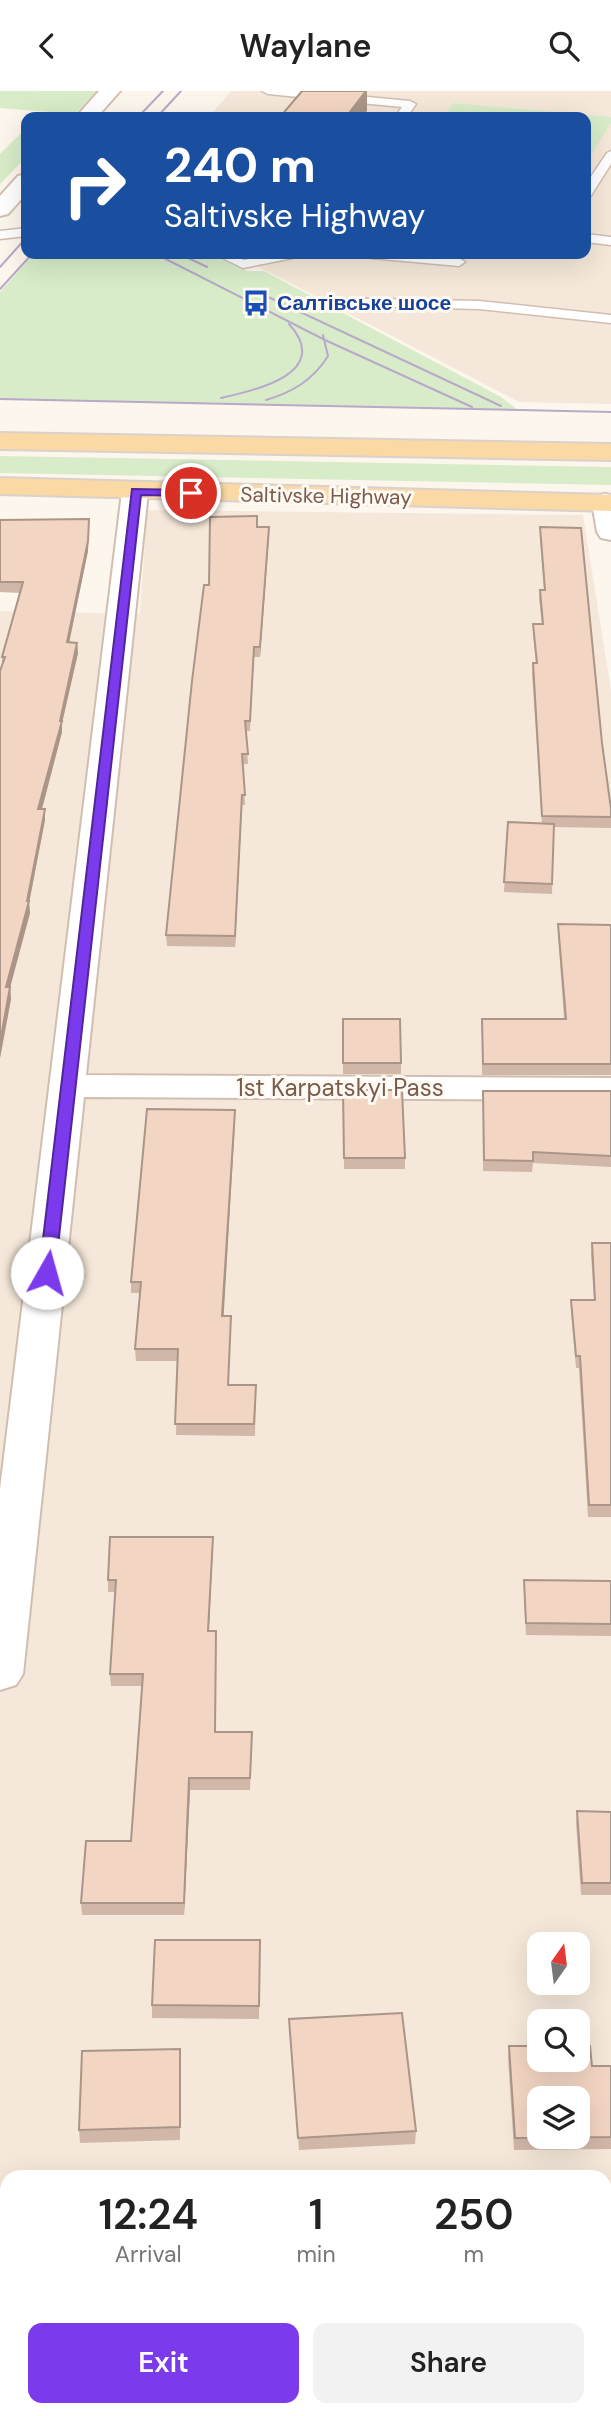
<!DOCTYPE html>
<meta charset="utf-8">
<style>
:root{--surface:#fff;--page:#f2f2f2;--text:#222;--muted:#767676;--accent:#7c3aed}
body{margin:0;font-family:"DM Sans",sans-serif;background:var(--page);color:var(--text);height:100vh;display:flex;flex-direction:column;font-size:26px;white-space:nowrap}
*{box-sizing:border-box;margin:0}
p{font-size:23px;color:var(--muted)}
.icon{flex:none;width:38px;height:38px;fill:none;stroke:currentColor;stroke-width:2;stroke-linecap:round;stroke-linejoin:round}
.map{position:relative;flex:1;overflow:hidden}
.drawer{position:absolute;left:0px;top:2079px;width:612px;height:247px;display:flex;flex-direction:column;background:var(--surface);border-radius:21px 21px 0 0;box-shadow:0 7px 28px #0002}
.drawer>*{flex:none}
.banner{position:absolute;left:21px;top:21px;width:570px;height:147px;border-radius:14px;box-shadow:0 7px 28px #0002;background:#1a4fa0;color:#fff;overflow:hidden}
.needle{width:46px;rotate:14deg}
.controls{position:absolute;left:527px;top:1841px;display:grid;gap:14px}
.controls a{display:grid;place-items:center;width:63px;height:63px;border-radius:14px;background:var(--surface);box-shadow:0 7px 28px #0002;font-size:35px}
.pin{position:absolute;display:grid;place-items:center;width:60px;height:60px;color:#fff;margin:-30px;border:4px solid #fff;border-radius:50%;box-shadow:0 2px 7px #0007}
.me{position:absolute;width:77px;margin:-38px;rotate:7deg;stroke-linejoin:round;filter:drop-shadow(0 0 5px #0008)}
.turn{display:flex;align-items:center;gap:24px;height:147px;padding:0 28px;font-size:32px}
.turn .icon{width:91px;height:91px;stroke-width:2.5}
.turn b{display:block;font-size:49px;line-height:60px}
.eta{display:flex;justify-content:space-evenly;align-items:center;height:119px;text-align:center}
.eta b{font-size:42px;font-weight:600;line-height:49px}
.action{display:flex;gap:14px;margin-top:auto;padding:14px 28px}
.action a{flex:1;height:80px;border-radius:14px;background:var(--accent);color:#fff;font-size:28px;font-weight:600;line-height:80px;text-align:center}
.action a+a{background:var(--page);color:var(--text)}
header{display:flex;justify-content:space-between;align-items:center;height:91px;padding:0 28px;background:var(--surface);font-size:32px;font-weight:600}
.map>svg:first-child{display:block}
.residential{fill:#f5e8da;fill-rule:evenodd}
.green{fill:#d8ecc9}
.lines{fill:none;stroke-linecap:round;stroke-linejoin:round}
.lane-casing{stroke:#d1beb0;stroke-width:3}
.street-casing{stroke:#d1beb0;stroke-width:4}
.secondary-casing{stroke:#d6c0b0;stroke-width:4}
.primary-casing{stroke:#dad1cd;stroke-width:4}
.lane{fill:#fff;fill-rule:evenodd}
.street{fill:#fff;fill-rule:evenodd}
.secondary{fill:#fff;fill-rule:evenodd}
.primary{fill:#fbd9a5;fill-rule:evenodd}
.tram{stroke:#b9a8c9;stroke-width:2}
.wall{fill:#d1b7a8}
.shaded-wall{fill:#aa9588}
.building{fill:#f3d5c3;stroke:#aa9588;stroke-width:2;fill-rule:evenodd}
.route{fill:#7c3aed;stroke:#51269a;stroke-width:2}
.labels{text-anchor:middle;stroke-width:6;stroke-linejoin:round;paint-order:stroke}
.far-transit-label{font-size:21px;font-weight:bold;fill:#164399;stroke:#fffaf3;text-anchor:start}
.far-street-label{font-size:21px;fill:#7a5c4d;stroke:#fffaf3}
.street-label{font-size:24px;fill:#7a5c4d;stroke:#fffaf3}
</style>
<header><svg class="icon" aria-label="back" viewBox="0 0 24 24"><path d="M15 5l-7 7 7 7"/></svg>Waylane<svg class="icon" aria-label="search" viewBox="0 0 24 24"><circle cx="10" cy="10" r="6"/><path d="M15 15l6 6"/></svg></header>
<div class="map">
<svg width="611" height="2325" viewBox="0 0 611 2325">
<rect width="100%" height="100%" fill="#fdf6ec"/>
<path class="residential" d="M231,0H611V313L519,311L234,163H586V26H209Z
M147,419L583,424L611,599V2325H0V520L140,523ZM539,1853H578V1892H539ZM539,1930H578V1969H539ZM539,2007H578V2046H539ZM7,2086H606V2319H7Z"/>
<path class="green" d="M0,0H97L75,23L0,17Z
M453,12L611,26V32L586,72V26H443Z
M26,37V66L0,93V63Z
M33,163H208L247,180H264L501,306L518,319L0,308V201Z
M0,365L611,376V394L0,382Z"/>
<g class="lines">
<g class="lane-casing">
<path id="lane" d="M262,0H305L410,10L416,13L407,26H395L402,16L268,3Z
M611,60V73L590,106L586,107V93L607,62Z
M26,137V145L0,148V140Z
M586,143L611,146V154L586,151Z
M214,163H230L244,169L275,163H299L293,167L243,177Z
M365,163H410L459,167L465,171L459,175L371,167Z
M326,207L479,210L611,224V232L479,218L321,214L320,211Z"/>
</g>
<g class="street-casing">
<path id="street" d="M135,393L144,395L148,401L86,984L611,987V1009L84,1006L23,1583L16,1594L0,1599V1398L122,401L126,395Z
M605,403L611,404V449L601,447L597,441L592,411L596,405Z
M0,2120H7V2166H0Z
M606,2132H611V2178H606Z"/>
</g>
<g class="secondary-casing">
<path id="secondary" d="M99,0H120L97,26H76Z
M26,83V103L8,123L0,125V105L18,85Z"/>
</g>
<g class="primary-casing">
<path id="primary" d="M0,342L611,353V369L0,358Z
M0,387L611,404V420L0,403Z"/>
</g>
<use href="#lane" class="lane"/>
<use href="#street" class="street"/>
<use href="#secondary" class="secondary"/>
<use href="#primary" class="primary"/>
<path class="tram" d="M138,26L163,0
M157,26L181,0
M156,163L325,249L472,316
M180,163L207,176
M0,176L26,147
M0,198L32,163
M251,198L501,315
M221,307C256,299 333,282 289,233
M0,308L611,321
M266,309C293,301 313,289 328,265L323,244"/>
</g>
<path class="wall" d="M89,428L88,460L69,551L77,552L78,562L62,632V641L42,718L45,729L29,812L30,822L10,896L11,908L0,967V580L2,573V566L20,502L0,501V429Z
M257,436L269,445L260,566H254L250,640H246L248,673H243L245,714H242L235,856L167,855L166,844L209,494Z
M540,436L602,652L611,718V737L554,736L552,803L504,801L508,731L542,733L532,582L533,572H536L533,543V533H542L539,508L540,499H544L540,446Z
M558,833L611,834V984H482V928H564L558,844Z
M343,928L401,972V983H343Z
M343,999L405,1067V1078H344Z
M483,1000H611V1076L533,1072L532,1081L483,1080Z
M235,1019L223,1225H231L228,1294H256L255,1345L176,1344L178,1270H136L135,1258L140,1202H131V1191Z
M592,1152H611V1426H588L579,1277H576L571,1220V1209H594L591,1163Z
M213,1446L209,1540L215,1641L252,1653L250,1699H190L184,1824H82L81,1812L131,1750L142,1595H111L110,1583L115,1501H108V1489Z
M524,1489L611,1490V1545L526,1544L524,1501Z
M577,1720L611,1721V1804H581L576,1732Z
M260,1861L259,1928L152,1927V1914Z
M289,1928L416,2040L415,2053L299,2059Z
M509,1955L592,1975H611V2058L514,2059L508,1967Z
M180,1958V2049L80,2052L79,2039Z
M38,2319H464V2325H38Z"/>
<path class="shaded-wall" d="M367,0V20L362,26H346Z
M89,428L88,460L67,562V551Z
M269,436V445L260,566V556Z
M77,552L78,562L62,632V641L39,729L38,718Z
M242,704V714L235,856V845Z
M45,718V729L29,812L30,822L7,908L6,896L27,810Z
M10,896L11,908L0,967V951Z
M235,1019V1031L223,1236L222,1225Z
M213,1446V1457L208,1552V1540Z
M189,1687L190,1699L184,1824V1812Z"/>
<path class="building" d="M302,0H366L346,26H280Z
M257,425V436H269L260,556H254L250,630H245L248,663H242L245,704H242L235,845L166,844L192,590L204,494H209L210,426Z
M89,428L88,450L67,551L77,552L60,630H62L38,718H45L27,810H29L6,896H10L0,951V580L5,566H2L23,491H0V429Z
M540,436L581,437L602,652L611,718V726L542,725L533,572H537L533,533H543L540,499H545Z
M508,731L554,733L552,793L504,791Z
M558,833L611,834V973H483L482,928H566Z
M343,928H400L401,972H343Z
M343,999H402L405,1067H344Z
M483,1000H611V1065L533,1061V1070L484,1069Z
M147,1018L235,1019L222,1225H231L228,1294H256L254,1333H175L178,1258H135L141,1191H131Z
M592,1152H611V1414H589L580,1265H576L571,1209H595Z
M110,1446H213L208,1540H216L215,1641H252L250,1687H189L184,1812H81L86,1750H131L143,1583H110L116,1489H108Z
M524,1489L611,1490V1533L526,1532Z
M577,1720L611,1721V1792H582Z
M155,1849H260L259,1915L152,1914Z
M402,1922L416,2040L298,2047L289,1928Z
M509,1955H539V1969H578V1955H590L592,1975H611V2046L515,2047ZM539,2007H578V2046H539Z
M180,1958V2036L79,2039L82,1960Z
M606,2260L611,2261V2325H539V2319H606Z
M38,2319H464V2325H338V2320L251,2319V2325H170L38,2322Z"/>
<path class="route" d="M132,398L191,399L196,402L191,405L141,404L55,1182L47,1187L39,1182Z"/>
<defs>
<g id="bus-bare" transform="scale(2.1)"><path d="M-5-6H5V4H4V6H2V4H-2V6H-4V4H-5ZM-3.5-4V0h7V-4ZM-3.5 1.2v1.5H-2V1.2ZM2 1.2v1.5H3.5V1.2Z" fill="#1a4fb4" stroke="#fffaf3" stroke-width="2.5" paint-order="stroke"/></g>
</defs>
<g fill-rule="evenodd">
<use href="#bus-bare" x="256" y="212"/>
</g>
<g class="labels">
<g class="far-transit-label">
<text x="277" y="219">Салтівське шосе</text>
</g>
<g class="far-street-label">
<text transform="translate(326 405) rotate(1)" y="7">Saltivske Highway</text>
</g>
<g class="street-label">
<text x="340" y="1005">1st Karpatskyi Pass</text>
</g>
</g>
</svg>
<div class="controls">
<a><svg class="needle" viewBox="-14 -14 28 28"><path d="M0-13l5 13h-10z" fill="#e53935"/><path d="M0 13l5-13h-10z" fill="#767676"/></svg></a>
<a><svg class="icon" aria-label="search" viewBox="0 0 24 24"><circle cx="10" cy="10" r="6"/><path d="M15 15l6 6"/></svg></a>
<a><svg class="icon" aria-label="layers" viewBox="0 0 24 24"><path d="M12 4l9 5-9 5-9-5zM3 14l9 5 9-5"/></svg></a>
</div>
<div class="pin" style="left:191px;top:402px;background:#d93025"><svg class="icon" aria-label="arrive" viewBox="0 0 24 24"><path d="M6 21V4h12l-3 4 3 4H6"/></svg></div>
<svg class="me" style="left:47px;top:1182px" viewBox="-20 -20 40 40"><circle r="19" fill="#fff"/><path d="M0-13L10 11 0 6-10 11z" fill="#7c3aed"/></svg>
<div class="banner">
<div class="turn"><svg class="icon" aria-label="right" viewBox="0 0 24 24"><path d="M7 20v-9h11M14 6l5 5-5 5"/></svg><div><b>240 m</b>Saltivske Highway</div></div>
</div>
<section class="drawer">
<div class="eta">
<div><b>12:24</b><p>Arrival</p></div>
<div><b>1</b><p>min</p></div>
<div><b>250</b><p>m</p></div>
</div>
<div class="action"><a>Exit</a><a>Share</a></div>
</section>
</div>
